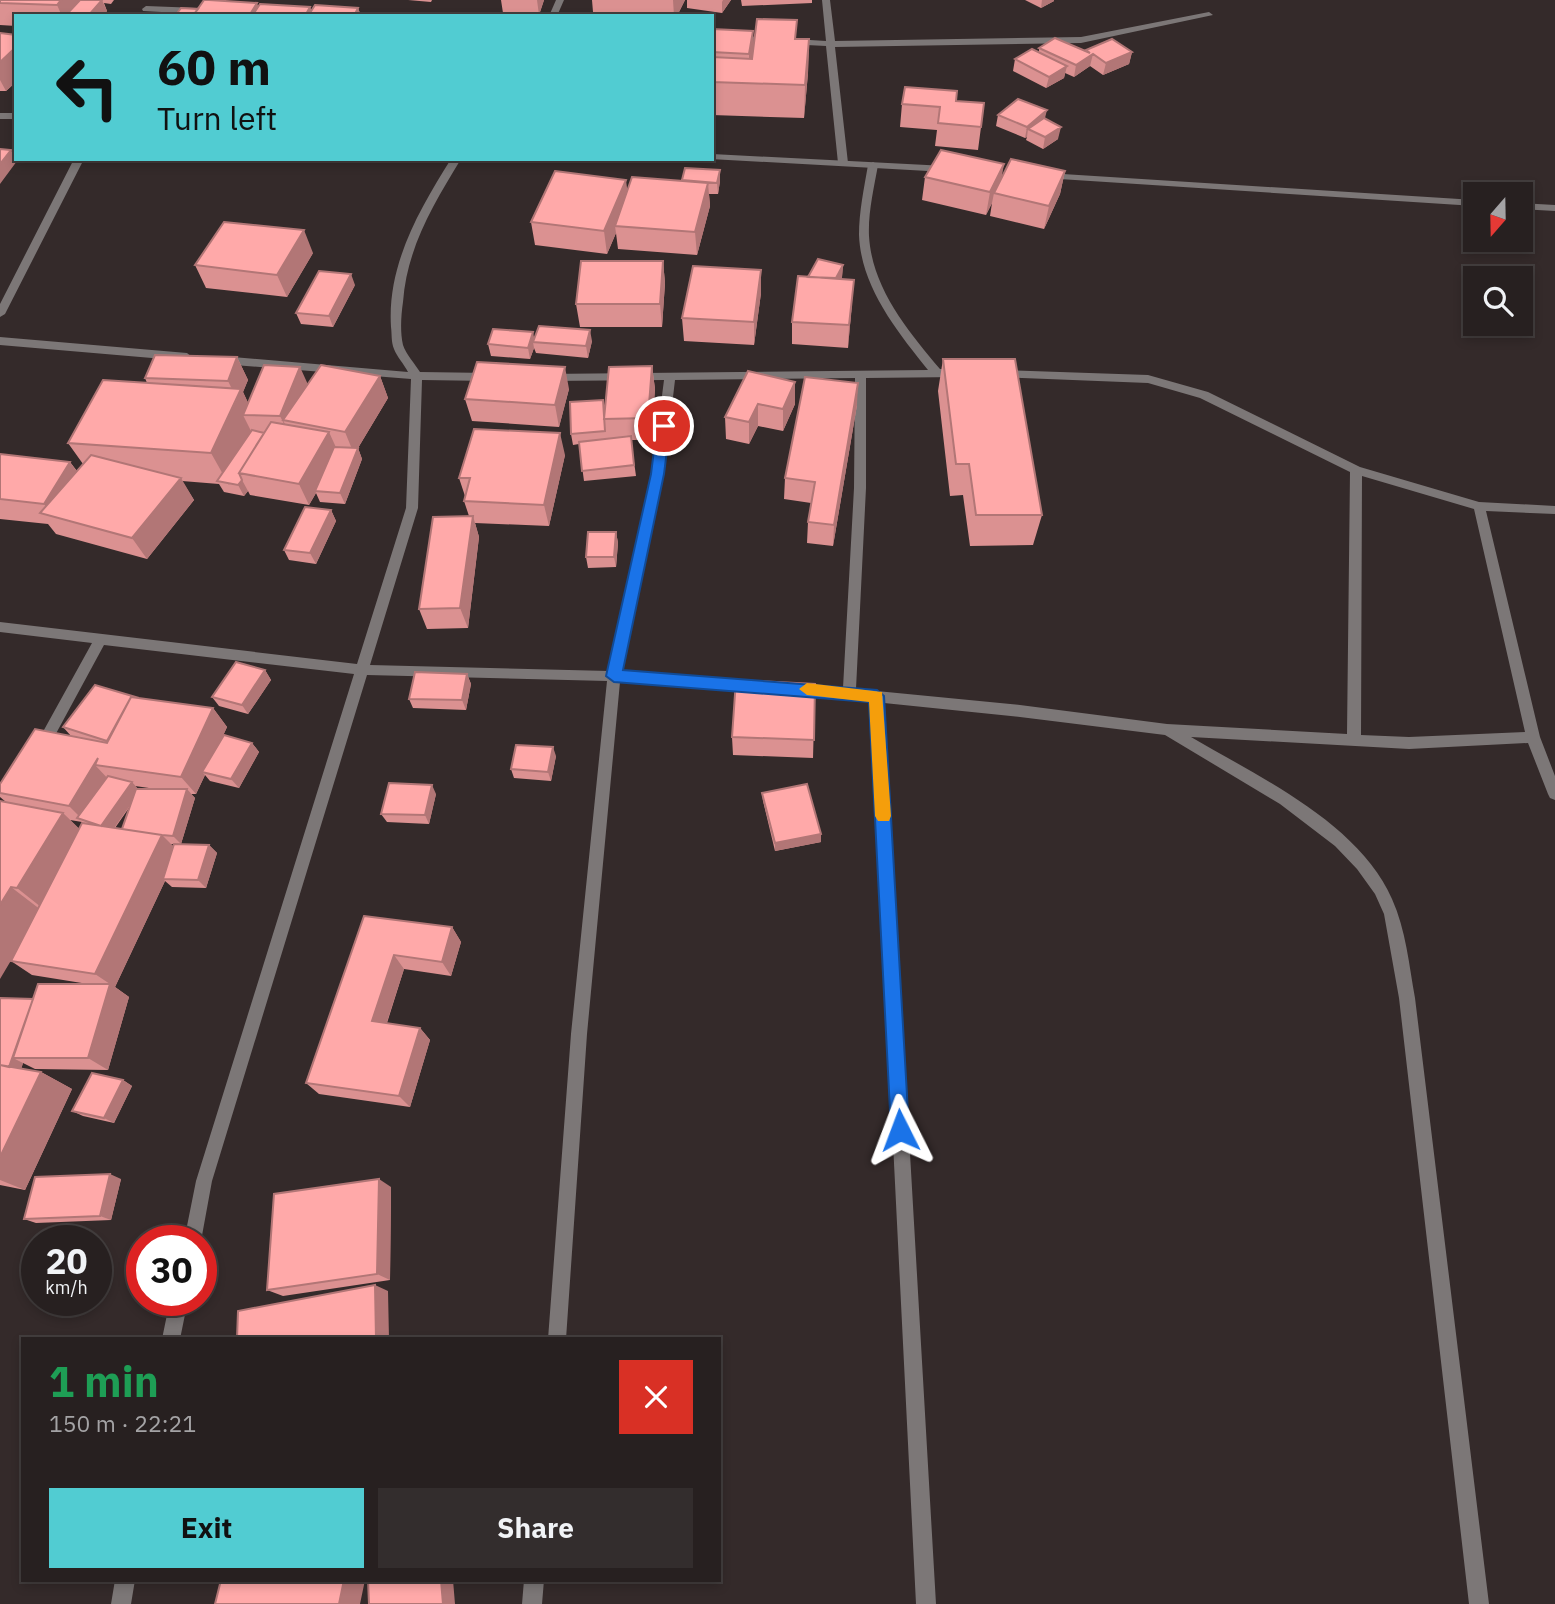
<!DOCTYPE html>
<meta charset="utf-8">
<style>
:root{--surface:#272020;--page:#332d2d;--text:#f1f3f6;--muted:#a4a3a5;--line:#433e3e;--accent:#51ccd2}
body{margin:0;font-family:"IBM Plex Sans",sans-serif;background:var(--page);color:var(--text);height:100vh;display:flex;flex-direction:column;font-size:26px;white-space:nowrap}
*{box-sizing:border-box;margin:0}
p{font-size:23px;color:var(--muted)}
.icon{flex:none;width:38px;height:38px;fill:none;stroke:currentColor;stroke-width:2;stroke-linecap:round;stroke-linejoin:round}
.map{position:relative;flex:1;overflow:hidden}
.drawer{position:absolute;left:21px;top:1337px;width:700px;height:245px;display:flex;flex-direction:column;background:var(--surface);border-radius:0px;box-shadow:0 4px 10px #0003,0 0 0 2px var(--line)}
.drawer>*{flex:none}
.banner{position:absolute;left:14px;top:14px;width:700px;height:147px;border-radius:0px;box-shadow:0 4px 10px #0003,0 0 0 2px var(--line);background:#51ccd2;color:#111;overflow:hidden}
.needle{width:46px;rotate:200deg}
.fabs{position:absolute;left:1463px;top:182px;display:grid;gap:14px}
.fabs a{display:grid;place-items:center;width:70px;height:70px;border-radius:0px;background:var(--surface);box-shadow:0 4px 10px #0003,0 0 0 2px var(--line);font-size:35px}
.speed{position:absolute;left:21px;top:1225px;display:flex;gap:14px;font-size:35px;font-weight:700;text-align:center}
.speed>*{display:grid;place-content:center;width:91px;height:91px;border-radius:50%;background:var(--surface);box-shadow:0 4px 10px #0003,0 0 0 2px var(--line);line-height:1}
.speed small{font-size:18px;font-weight:400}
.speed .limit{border:10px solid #d22;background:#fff;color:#111}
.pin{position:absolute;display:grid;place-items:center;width:60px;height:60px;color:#fff;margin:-30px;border:4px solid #fff;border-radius:50%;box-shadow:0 2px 7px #0007}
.me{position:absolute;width:77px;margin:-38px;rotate:357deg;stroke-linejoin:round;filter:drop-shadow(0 0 5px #0008)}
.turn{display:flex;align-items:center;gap:24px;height:147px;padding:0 28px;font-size:32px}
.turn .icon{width:91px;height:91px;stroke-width:2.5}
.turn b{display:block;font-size:49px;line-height:60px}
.round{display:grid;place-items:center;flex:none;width:74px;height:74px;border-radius:0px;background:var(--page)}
.summary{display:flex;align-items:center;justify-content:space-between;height:119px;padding:0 28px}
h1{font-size:42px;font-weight:700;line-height:52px;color:#1e9e55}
.primary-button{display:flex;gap:14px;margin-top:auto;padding:14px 28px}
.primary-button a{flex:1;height:80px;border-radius:0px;background:var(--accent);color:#111;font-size:28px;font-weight:700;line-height:80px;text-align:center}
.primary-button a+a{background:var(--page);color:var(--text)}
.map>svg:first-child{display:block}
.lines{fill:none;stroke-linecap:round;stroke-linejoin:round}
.minor{fill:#7c7777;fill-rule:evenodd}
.tertiary{fill:#7c7777;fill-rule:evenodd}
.wall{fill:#db9191;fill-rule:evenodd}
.shaded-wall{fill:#b27676}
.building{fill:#ffa9a9;stroke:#b27676;stroke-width:2}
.route{fill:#1a73e8;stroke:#114b97;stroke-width:2}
.slow{fill:#f59e0b}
</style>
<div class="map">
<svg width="1555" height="1604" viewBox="0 0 1555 1604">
<rect width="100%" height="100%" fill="#342a2a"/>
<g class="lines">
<path class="minor" d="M556,0H564L557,16H549Z
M822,0H830L835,41L1081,37L1209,12L1213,15L1081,43L835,47L848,163L843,166L838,163L826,46L712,40V34L826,41Z
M146,6L198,8L202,11L198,14L143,11L142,9Z
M74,159H84L5,314L0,317V304Z
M451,159H461C433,205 407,248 403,302C401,316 400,332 403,345C406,354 415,364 420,372L490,373L496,377L490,381L422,380L418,508L370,665L609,671L652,474L664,380L549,381L543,377L545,374L928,370C897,331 861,287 859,235C859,212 864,188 868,165L873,162L878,165C874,188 868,212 869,236C872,288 908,331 940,369H959L964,373L959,377L866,378V488L856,689L1020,705L1167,724L1347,734L1350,472L1200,398L1148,383L996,377L995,374L1000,370L1148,375L1208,392L1360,467L1479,502L1555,506V514L1486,511L1540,737L1555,776V800L1550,798L1548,794L1528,743L1409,749L1191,737C1259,777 1359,823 1392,899C1406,930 1409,965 1415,998L1489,1604H1469L1399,998L1384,914L1375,894L1357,869L1335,846L1280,804L1165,735L1020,717L884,703L936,1604H916L871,702L799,694L792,689L799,684L843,688L854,488L855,378L675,380L664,474L622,671L754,681L761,686L754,691L620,682L587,1034L566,1339H548L571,1034L607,681L367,675L212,1181L201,1241H184L196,1181L354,674L104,645L46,752H36L34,748L92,643L0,632V622L357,664L406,508L411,379L221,364L216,360L221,356L408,372C404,364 397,357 394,349C391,342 392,334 391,327C387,265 419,210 451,159ZM1362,476L1474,509L1525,732L1409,737L1361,735Z
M0,337L187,353L192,357L187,361L0,345Z
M170,1300H188L180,1339H162Z
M115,1580H135L131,1604H111Z
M524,1580H544L542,1604H522Z"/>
<path class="tertiary" d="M0,113H16V119H0Z
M712,154L946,166L951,169L946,172L710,159H712Z
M1047,173L1475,200V206L1044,178V174Z
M1521,203L1555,205V211L1521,209Z"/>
</g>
<path class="wall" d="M0,0H114L111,4L104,3L107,11L103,16H16V26L0,25Z
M408,0H432L431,2Z
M501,0H544L539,15L503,13Z
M592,0H685L677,16H626L593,12Z
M687,0H731L722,13L687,8Z
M741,0H812V3L742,6Z
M1025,0H1054V1L1041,8Z
M259,6L310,7L311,10L358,8L361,16H175L198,9Z
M712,29L753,48L797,39H809L808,73L804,118L712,115Z
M0,33L16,35V82L6,91H0Z
M1039,48L1086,52V50L1132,52L1129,64L1103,75L1090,66L1074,77L1065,73L1064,78L1046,88L1013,71L1015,59L1039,52Z
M956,101L981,127L978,150L935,146L937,130L900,127L902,104Z
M998,115L1045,119L1058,139L1043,149L1026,140L1027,137L1025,138L996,126Z
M720,170V181L718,194H709L710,206L697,255L618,249L616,233L607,254L535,245L531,222L627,189L682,181Z
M1065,171L1060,194L1044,229L990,216L992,203L986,215L922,200L925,177L1001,178Z
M313,253L287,297L206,288L195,265Z
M663,261L665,283L662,327H580L576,304Z
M843,265L842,277L841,279L852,302L848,348L792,344V322L808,277Z
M355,285L333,327L301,324L296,313Z
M761,293L754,345L684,341L682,318Z
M535,338L592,341L588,358L536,353L534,348L530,359L491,356L488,344Z
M237,357L248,380L243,392L248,403L308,384L380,376L388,398L358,448L362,459L345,504L320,502L316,493L309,505L250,495L248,491L244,496L224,492L219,484L182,481L194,500L147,559L56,534L48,524L0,519V454L70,462L77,471L83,464L68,443L147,383L145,378Z
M943,359L1042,515L1033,545L970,546L963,495L950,496L938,391Z
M652,366L655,389L651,440H631L636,476L584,481L579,444L573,445L571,434L605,409Z
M795,382V404L783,431L758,426L749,444L726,439L725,417Z
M569,389L559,427L472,421L465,399Z
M857,405L833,546L807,543L808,522L811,503L784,499L785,478Z
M565,455L549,526L475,523L479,537L468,628L427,629L419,609L469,516L464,501L465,496L459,478Z
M331,510L336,521L316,564L289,560L284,550Z
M616,532L618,543L616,567L588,568L586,557Z
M265,670L271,680L248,714L219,706L212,697Z
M467,674L471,684L466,710L413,708L409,699Z
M815,684L813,758L733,755L732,737Z
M139,698L213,708L227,727L221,740L252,743L259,752L239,788L210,781L205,775L196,794H191L195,798L181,844H171L174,847L209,845L217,853L206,888L172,887L165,881L115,987L129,997L108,1070L35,1069L23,1063L21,1069L41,1072L72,1089L25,1190L0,1185V998L33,999L88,984L32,975L11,961L12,959L6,802L0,797V784L71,736L63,727ZM135,786L156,789H138ZM131,805L122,829L115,828ZM70,820L82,822L83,823L79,829Z
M556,756L551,781L514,778L511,769Z
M762,793L821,842L775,851L763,801Z
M436,794L429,824L387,822L381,814Z
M364,916L452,927L461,942L451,976L404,969L387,1023L420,1028L430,1040L410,1107L319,1094L306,1083Z
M123,1080L132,1086L114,1123L83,1116L72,1111Z
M121,1179L111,1220L36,1223L24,1219Z
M391,1187L390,1280L283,1296L267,1290Z"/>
<path class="shaded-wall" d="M61,0H84L78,16H62L57,5Z
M102,0L107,11L103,16H88Z
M537,0H544L539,15Z
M673,0H685L677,16H674Z
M723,0H731L722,13V2Z
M1042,0H1054V1L1041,8Z
M257,3L262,16H249Z
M310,7L313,16H305Z
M358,8L361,16H354Z
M753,31L754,54L749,77V54Z
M809,39L808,73L804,118L805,85Z
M16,47V82L6,91L0,80V62Z
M1132,52L1129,64L1103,75L1106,63Z
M1093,54L1090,66L1074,77L1076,65Z
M1067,66L1064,78L1046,88L1049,77Z
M1047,110L1044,122L1028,129L1027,137L1025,138L1027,127Z
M1061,127L1058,139L1043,149L1045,137Z
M11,150L17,161L0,184V164Z
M1004,164L1000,187L994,193L992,203L986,215L990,192Z
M720,170V181L718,194L717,183Z
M1065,171L1060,194L1044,229L1049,206Z
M626,180L629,203L615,226L616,233L607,254L604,231Z
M708,183L710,206L697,255L695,232Z
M304,230L313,253L287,297L277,275Z
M663,261L665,283L662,327L660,304Z
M843,265L842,277L829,300L830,289Z
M761,270V293L754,345V322Z
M351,274L355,285L333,327L329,316Z
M854,280L852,302L848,348L849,325Z
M590,330L592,341L588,358L586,346Z
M533,332L535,342H533L534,348L530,359L528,348Z
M237,357L248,380L243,392L254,415H243L252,433L229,485L211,453L237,399L228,381Z
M652,366L655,389L651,440L648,418Z
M300,367L310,389L283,420L291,437V438L280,416Z
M565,367L569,389L559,427L555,405Z
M380,376L388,398L358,448L362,459L345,504L340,493L354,454L345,432Z
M795,382V404L783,431V409Z
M858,383L857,405L833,546L834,525Z
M758,404V426L749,444V422Z
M329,432L339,454L315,491L316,493L309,505L299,484Z
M560,433L565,455L549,526L544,505Z
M70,462L85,483L53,517L44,504Z
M181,478L194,500L147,559L132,538Z
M242,480L248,491L244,496L238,485Z
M331,510L336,521L316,564L310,553Z
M473,516L479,537L468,628L460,608Z
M616,532L618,543L616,567L614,557Z
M265,670L271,680L248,714L242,705Z
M467,674L471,684L466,710L462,700Z
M213,708L227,727L206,773L202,772L205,775L196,794L181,777Z
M252,743L259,752L239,788L231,779Z
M553,747L556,756L551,781L548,772Z
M98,758L95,765L111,782L83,820L69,806Z
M132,782L140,791L110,834L101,826Z
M432,785L436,794L429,824L425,815Z
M187,789L195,798L181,844L173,836Z
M63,813L89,838L46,911L17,888Z
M821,834V842L775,851V843Z
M162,835L179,852L163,879L165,881L115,987L129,997L108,1070L88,1058L110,984L95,974Z
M209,845L217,853L206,888L198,880Z
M11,887L41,910L0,979V905Z
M452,927L461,942L451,976L442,962Z
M394,955L404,969L383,1034L372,1021Z
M33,999L13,1058L23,1063L20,1073L9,1067Z
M420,1028L430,1040L410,1107L399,1096Z
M41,1072L72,1089L25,1190L0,1180V1157Z
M123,1080L132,1086L114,1123L104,1118Z
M110,1174L121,1179L111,1220L100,1216Z
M379,1179L391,1187L390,1280L377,1274Z
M375,1285L388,1291L389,1339H376Z
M344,1580H365L360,1604H339Z
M441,1580H453L455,1604H443Z"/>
<path class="building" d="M0,0H61L57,5L0,3Z
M80,0H102L88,16H65Z
M204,0H209L257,3L249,16H205L206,14L195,13Z
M260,4L310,7L305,16H252Z
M315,5L358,8L354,16H308Z
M181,8L198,9L195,13L196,16H175Z
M421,13L454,16H419Z
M757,19L797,20L795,39H809L805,85L712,82V57L752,59Z
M712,29L753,31L749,54L712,52Z
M0,33L16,35V47L0,62Z
M1055,38L1090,53L1086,50L1112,39L1132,52L1106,63L1093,54L1076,65L1039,48Z
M1032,49L1067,66L1049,77L1015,59Z
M905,87L957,91L956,101L984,103L981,127L938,123L940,107L902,104Z
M1018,99L1047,110L1027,127L998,115Z
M1044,118L1061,127L1045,137L1028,129Z
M0,149L11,150L0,164Z
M941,150L1004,164L990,192L925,177Z
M1011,159L1065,171L1049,206L994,193Z
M685,168L720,170L717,183L682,180Z
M555,171L626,180L604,231L531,222Z
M632,177L708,183L695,232L615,226Z
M224,222L304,230L277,275L195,265Z
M818,259L843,265L836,278L808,277Z
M581,261H663L660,304H576Z
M693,266L761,270L754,322L682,318Z
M319,271L351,274L329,316L296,313Z
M798,276L854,280L849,325L792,322Z
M539,326L590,330L586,346L533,342Z
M493,329L533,332L528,348L488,344Z
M155,355L237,357L228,381L145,378Z
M943,359H1015L1042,515H976L969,464H956Z
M477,362L565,367L555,405L465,399Z
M264,365L300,367L280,416L243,415Z
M321,365L380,376L345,432L283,420Z
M652,366L648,418L604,419L609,367Z
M748,371L795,382L783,409L758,404L749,422L725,417Z
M805,377L858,383L834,525L808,522L815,482L785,478Z
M103,380L241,389L211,453L68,443Z
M603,400L605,431L571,434L570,402Z
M271,422L329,432L299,484L239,473Z
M474,429L560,433L544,505L464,501L470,478H459Z
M252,430L264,433L239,473L242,480L238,485L217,481Z
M631,436L634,465L582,471L579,442Z
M334,447L358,448L340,493L315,491Z
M0,454L70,462L44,504L0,499Z
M91,455L181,478L132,538L40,513Z
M305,507L331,510L310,553L284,550Z
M473,516L460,608L419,609L433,517Z
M588,532H616L614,557H586Z
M236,662L265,670L242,705L212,697Z
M415,672L467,674L462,700L409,699Z
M736,680L815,684L814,740L732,737Z
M95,685L139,698L131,697L107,741L63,727Z
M131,697L213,708L181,777L95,765L98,758L69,806L0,793V784L35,729L107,743Z
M224,735L252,743L231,779L202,772Z
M516,745L553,747L548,772L511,769Z
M108,776L132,782L101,826L77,818Z
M389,783L432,785L425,815L381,814Z
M807,784L821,834L775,843L762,793Z
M136,789H187L173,836L162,835L122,829Z
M0,801L63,813L17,888L11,887L0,905Z
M82,823L162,835L95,974L11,961Z
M174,844L209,845L198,880L163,879Z
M364,916L452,927L442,962L394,955L372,1021L420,1028L399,1096L306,1083Z
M38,984H110L88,1058H13Z
M0,998L33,999L9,1067L0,1065Z
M0,1065L41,1072L0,1157Z
M92,1073L123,1080L104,1118L72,1111Z
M110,1174L100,1216L24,1219L35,1177Z
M379,1179L377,1274L267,1290L274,1194Z
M375,1285L376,1339H237L238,1311Z
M221,1580H344L339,1604H215Z
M368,1580H441L443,1604H369Z"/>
<path class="route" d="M664,421L670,426L664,474L623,670L877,690L884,696L909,1130L907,1136L900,1139L894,1136L891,1130L869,702L614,682L606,676L651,474L657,426Z"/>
<path class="slow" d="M807,683L882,692L891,816L889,821H878L875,816L869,702L807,695L799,689Z"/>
</svg>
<div class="fabs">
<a><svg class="needle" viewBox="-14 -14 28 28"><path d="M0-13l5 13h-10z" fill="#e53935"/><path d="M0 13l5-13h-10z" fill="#a4a3a5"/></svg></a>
<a><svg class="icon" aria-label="search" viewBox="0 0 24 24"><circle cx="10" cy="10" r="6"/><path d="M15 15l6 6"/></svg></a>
</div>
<div class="speed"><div>20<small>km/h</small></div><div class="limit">30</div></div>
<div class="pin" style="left:664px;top:426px;background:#d93025"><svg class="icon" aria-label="arrive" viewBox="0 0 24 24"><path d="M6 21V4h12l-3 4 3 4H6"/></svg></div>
<svg class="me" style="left:900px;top:1130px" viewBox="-20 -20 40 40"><path d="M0-17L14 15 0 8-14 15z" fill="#1a73e8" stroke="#fff" stroke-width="4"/></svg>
<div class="banner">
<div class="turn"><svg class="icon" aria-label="left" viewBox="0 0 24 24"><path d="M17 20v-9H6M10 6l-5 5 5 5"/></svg><div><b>60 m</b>Turn left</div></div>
</div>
<section class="drawer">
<div class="summary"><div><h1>1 min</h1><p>150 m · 22:21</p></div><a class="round" style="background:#d93025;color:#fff"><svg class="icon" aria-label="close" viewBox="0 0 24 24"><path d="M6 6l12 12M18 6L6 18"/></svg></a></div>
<div class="primary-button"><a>Exit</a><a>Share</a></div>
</section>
</div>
